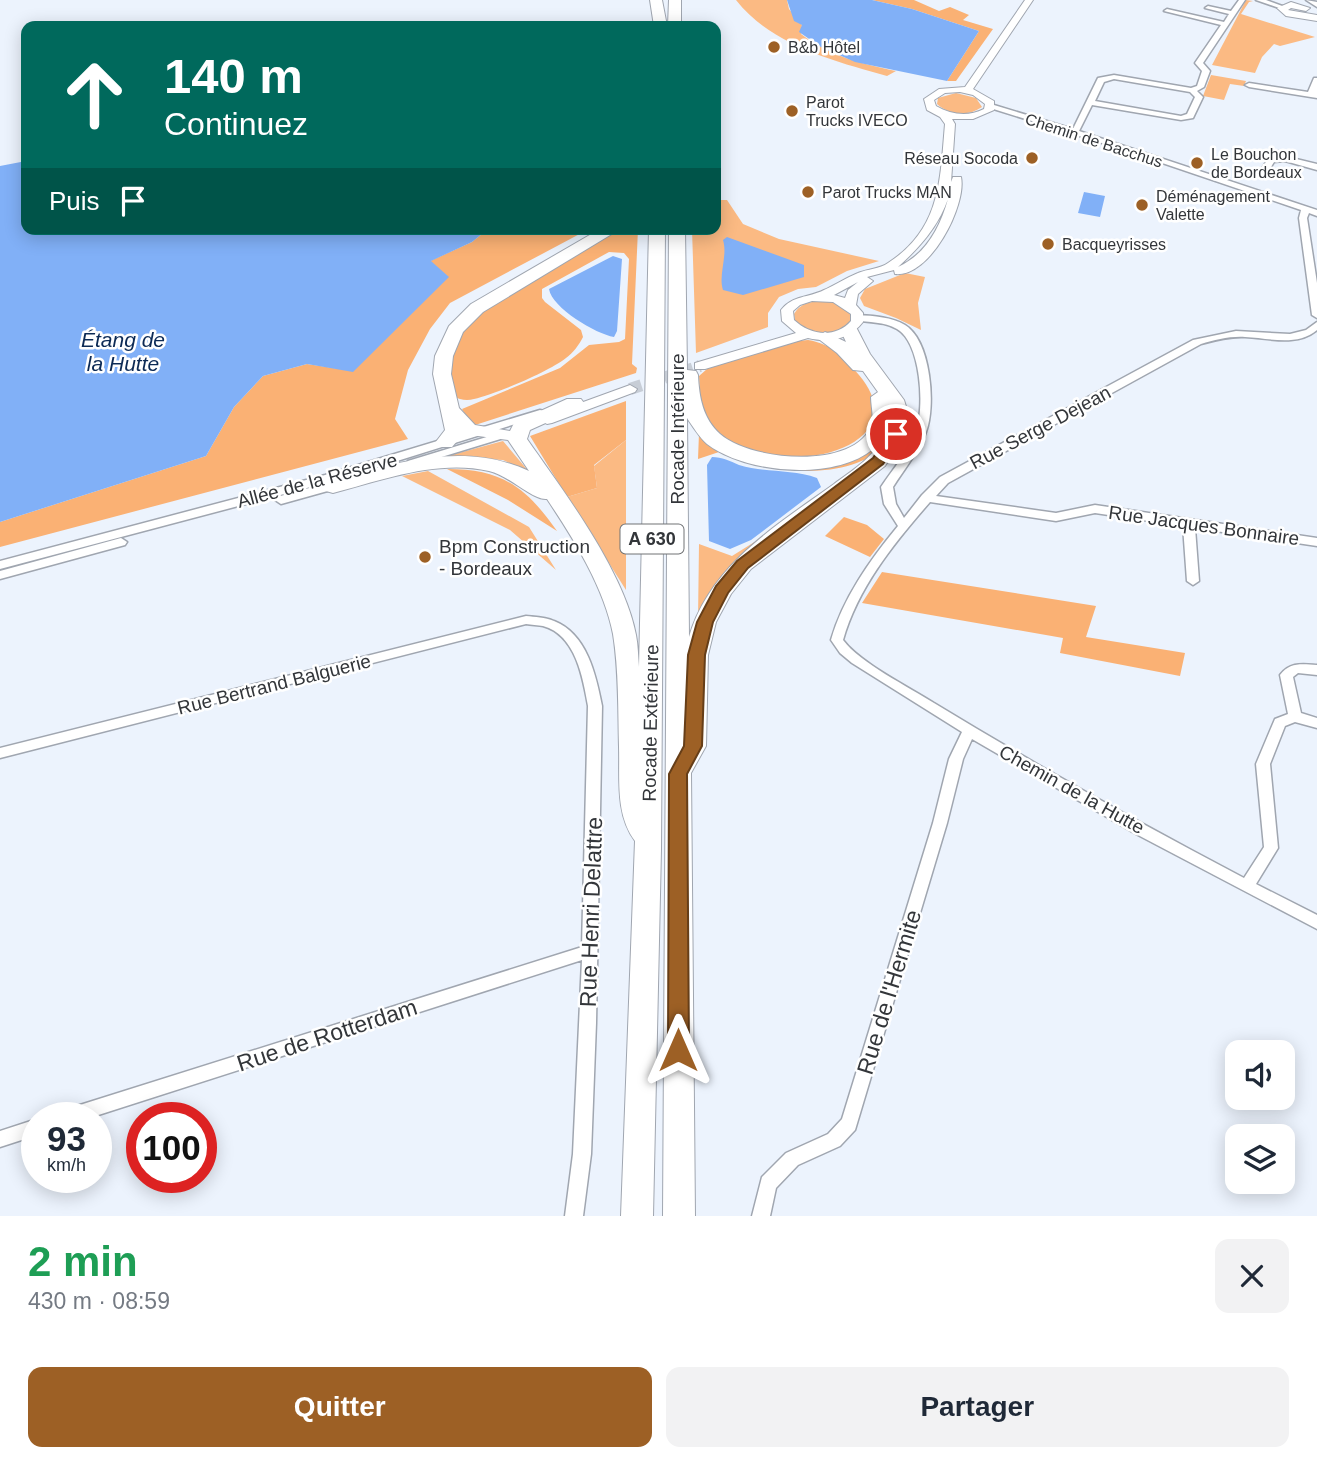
<!DOCTYPE html>
<html lang="fr">
<meta charset="utf-8">
<style>
:root{--surface:#fff;--page:#f2f2f3;--text:#1f2937;--muted:#747a83;--accent:#9d6025}
body{margin:0;font-family:Helvetica,sans-serif;background:var(--page);color:var(--text);height:100vh;display:flex;flex-direction:column;font-size:26px;white-space:nowrap}
*{box-sizing:border-box;margin:0}
p{font-size:23px;color:var(--muted)}
.icon{flex:none;width:38px;height:38px;fill:none;stroke:currentColor;stroke-width:2;stroke-linecap:round;stroke-linejoin:round}
.map{position:relative;height:1216px;overflow:hidden}
.details{display:flex;flex-direction:column;background:var(--surface);flex:1}
.details>*{flex:none}
.hud{position:absolute;left:21px;top:21px;width:700px;height:214px;border-radius:14px;box-shadow:0 4px 18px #0003;background:#00695c;color:#fff;overflow:hidden}
.buttons{position:absolute;left:1225px;top:1040px;display:grid;gap:14px}
.buttons a{display:grid;place-items:center;width:70px;height:70px;border-radius:14px;background:var(--surface);box-shadow:0 4px 18px #0003;font-size:35px}
.speed{position:absolute;left:21px;top:1102px;display:flex;gap:14px;font-size:35px;font-weight:700;text-align:center}
.speed>*{display:grid;place-content:center;width:91px;height:91px;border-radius:50%;background:var(--surface);box-shadow:0 4px 18px #0003;line-height:1}
.speed small{font-size:18px;font-weight:400}
.speed .limit{border:10px solid #d22;background:#fff;color:#111}
.pin{position:absolute;display:grid;place-items:center;width:60px;height:60px;color:#fff;margin:-30px;border:4px solid #fff;border-radius:50%;box-shadow:0 2px 7px #0007}
.me{position:absolute;width:77px;margin:-38px;rotate:0deg;stroke-linejoin:round;filter:drop-shadow(0 0 5px #0008)}
.turn{display:flex;align-items:center;gap:24px;height:147px;padding:0 28px;font-size:32px}
.turn .icon{width:91px;height:91px;stroke-width:2.5}
.turn b{display:block;font-size:49px;line-height:60px}
.then{display:flex;align-items:center;height:66px;padding:0 28px;background:#0003;gap:14px;font-size:26px}
.round{display:grid;place-items:center;flex:none;width:74px;height:74px;border-radius:14px;background:var(--page)}
.summary{display:flex;align-items:center;justify-content:space-between;height:119px;padding:0 28px}
h1{font-size:42px;font-weight:700;line-height:52px;color:#1e9e55}
.primary-button{display:flex;gap:14px;margin-top:auto;padding:14px 28px}
.primary-button a{flex:1;height:80px;border-radius:14px;background:var(--accent);color:#fff;font-size:28px;font-weight:700;line-height:80px;text-align:center}
.primary-button a+a{background:var(--page);color:var(--text)}
.map>svg:first-child{display:block}
.green{fill:#fbba83}
.forest{fill:#fab174}
.water{fill:#81b0f7}
.lines{fill:none;stroke-linecap:round;stroke-linejoin:round}
.tertiary-tunnel{stroke:#c7cdd6;stroke-width:12;stroke-dasharray:12 6;stroke-linecap:butt}
.minor-casing{stroke:#a0a6b0;stroke-width:3}
.tertiary-casing{stroke:#a0a6b0;stroke-width:2}
.motorway-casing{stroke:#a0a6b0;stroke-width:2}
.minor{fill:#fff;fill-rule:evenodd}
.tertiary{fill:#fff;fill-rule:evenodd}
.motorway{fill:#fff;fill-rule:evenodd}
.route{fill:#9d6025;stroke:#663e18;stroke-width:2}
.poi-dot{fill:#9d6025;stroke:#fff;stroke-width:2.5}
.labels{text-anchor:middle;stroke-width:5;stroke-linejoin:round;paint-order:stroke}
.far-poi-label{font-size:16px;fill:#33363a;stroke:#fff;text-anchor:start}
.far-street-label{font-size:16px;fill:#33363a;stroke:#fff}
.shield{fill:#fff;stroke:#707275;stroke-width:2}
.shield-label{font-size:18px;font-weight:bold;fill:#33363a}
.street-label{font-size:19px;fill:#33363a;stroke:#fff}
.poi-label{font-size:19px;fill:#33363a;stroke:#fff;text-anchor:start}
.water-label{font-size:21px;font-style:italic;fill:#0c2a55;stroke:#fff}
.near-street-label{font-size:23px;fill:#33363a;stroke:#fff}
</style>
<div class="map">
<svg width="1317" height="1216" viewBox="0 0 1317 1216">
<rect width="100%" height="100%" fill="#ecf3fd"/>
<path class="green" d="M736,0H787L789,9L802,25L801,34C830,56 862,64 896,71L887,76C834,61 771,45 736,0Z
M1246,0L1253,1L1249,2L1241,14L1315,37L1280,46L1274,44L1262,57L1255,73L1212,65Z
M1211,75L1246,81L1244,86L1230,84L1224,100L1203,96Z
M956,93L976,98L982,107C968,117 949,115 937,104L938,98Z
M716,200H727L743,224L779,239L879,261L847,271L816,287L798,289L779,297L768,313V327L696,353L692,229H716Z
M905,273L925,277L918,303L921,330L896,318L864,306L860,298L865,289Z
M826,301L838,304L850,313L851,320C839,339 810,336 795,321L794,314C801,302 813,301 826,301Z
M626,440V590L567,497L597,488L594,466Z
M503,441L530,473L503,460L444,457Z
M428,471L529,527L556,570L510,530L402,476Z
M769,533L698,619L699,544L732,556Z"/>
<path class="forest" d="M872,0H914L939,11L950,7L969,15L963,20L993,29L956,81H947L979,31L912,9Z
M488,229H589L450,303L430,329L408,370L395,419L408,439L0,547V522L206,456L234,407L263,376L307,364L353,371L448,277L430,261L472,242Z
M619,229H638L632,364L637,368L636,373L472,426L462,409L560,368L589,345L619,342L625,339L629,259L624,253L609,252L542,289V298L545,302L581,330L583,337C579,345 573,353 566,358C548,372 496,394 474,399C467,401 460,400 453,396L449,355L468,320Z
M808,340C832,344 844,357 859,375C929,458 743,489 706,418C699,406 700,389 699,376L707,369L787,342Z
M626,401V440L594,465L597,488L567,497L530,436Z
M699,433L778,467L885,444C851,484 762,473 719,452L698,459Z
M447,469C502,469 526,487 557,531L508,500Z
M844,517L867,525L884,539L870,557L825,536Z
M882,572L1096,606L1086,637L1185,653L1180,676L1060,653L1063,638L862,603Z"/>
<path class="water" d="M787,0H872L912,9L979,31L947,81L855,62L821,47L799,32L802,25L794,21Z
M26,161V229H488L472,242L431,261L449,277L353,372L307,364L263,376L234,407L206,456L0,522V166Z
M1084,192L1105,196L1100,217L1078,213Z
M727,237L804,265V277L743,295L723,290C718,275 728,256 723,240Z
M613,256L622,259L617,331L614,337C596,334 552,308 549,289Z
M712,457C722,457 730,461 739,465C765,473 792,469 817,478L821,487L751,540L730,549L709,541L707,465Z"/>
<g class="lines">
<path class="tertiary-tunnel" d="M630,389L700,366"/>
<g class="minor-casing">
<path id="minor" d="M1239,0H1245L1203,63L1210,71L1204,87L1197,91L1203,97L1193,118L1181,120L1092,105L1079,131L1317,210V216L1309,213L1307,218L1317,283V318L1312,315L1299,218L1301,210L1121,149L987,107L994,105L1073,129L1098,78L1114,75L1191,88L1197,86L1202,71L1195,63L1221,25L1164,11L1167,9L1224,22L1229,14L1205,8L1208,6L1231,11ZM1114,79L1190,92L1195,97L1187,114L1181,116L1095,101L1104,82Z
M1256,0H1266L1285,7L1282,9Z
M1306,0L1317,2V7Z
M1314,78H1317V98L1249,87L1245,85L1249,83L1308,92Z
M1277,151L1286,153L1288,157L1317,164V170L1285,161L1274,162L1266,175H1260L1259,173L1268,159L1264,158V154Z
M858,315C874,316 892,317 905,325C931,341 936,406 926,432C919,452 904,469 893,487L896,504L904,518L922,495L940,477L1193,340L1236,331L1290,334L1306,330L1317,322V330C1297,347 1269,338 1245,337C1230,336 1215,340 1201,344L948,483L936,496L1056,513L1095,505L1317,538V546L1195,528L1199,581L1193,585L1187,581L1183,526L1095,513L1056,521L930,502C895,542 858,587 843,640C860,663 909,687 934,703C1036,765 1139,823 1244,878L1264,847L1256,764L1275,719L1288,714L1280,675C1290,662 1301,664 1317,665V675L1298,673L1293,677L1301,713L1317,718V728L1295,722L1285,726L1270,764L1278,848L1256,884L1317,915V929L1136,834L972,739L963,759L947,823L855,1130L840,1146L798,1165L776,1188L770,1216H752L762,1177L786,1153L828,1134L842,1119L933,823L949,759L962,732L852,663L840,653L831,640C843,598 870,560 898,526L884,504L881,487C893,469 908,452 916,431C925,407 921,343 897,329C884,321 869,323 855,320V316Z
M540,410L544,411L545,413L544,415L333,481L0,569V561L325,475Z
M503,432L507,433L508,435L507,437L412,466L407,463L408,461Z
M338,480L344,484L342,487L281,504L275,500L277,497Z
M121,538L127,542L125,545L0,579V571Z
M526,616C535,617 545,617 554,621C587,634 596,675 602,706L596,1023L591,1154L583,1216H565L573,1154L582,960L89,1118H56L58,1112L64,1110L582,947L588,706C583,678 576,635 543,626C538,625 531,625 526,624L0,758V748Z
M37,1119V1135L0,1147V1131Z"/>
</g>
<g class="tertiary-casing">
<path id="tertiary" d="M1025,0H1033L973,89L994,101V110L973,119H952L955,124L951,182L953,177H961C967,205 930,278 895,274L894,270L867,277L873,281L858,294L856,305L863,313V322C849,340 829,343 808,338L705,369H695V363L796,333L782,321L781,310C793,295 808,298 824,290C835,285 846,278 858,273C867,269 880,269 888,263C941,229 940,180 945,124L940,117L927,110L924,99L939,89L965,87ZM960,92L973,95L985,104L984,109C968,117 952,115 936,106L934,100L945,93ZM948,199C940,228 926,254 898,267C920,247 938,227 948,199ZM858,282L848,290L845,298L834,295ZM812,301L833,302L851,314V321C835,339 810,335 794,320L793,311L800,305Z
M1291,2L1310,8L1306,11L1291,8L1288,10L1317,15V21L1286,16L1277,8Z
M630,385L637,389L635,392L552,423L547,424L540,420L542,417Z"/>
</g>
<g class="motorway-casing">
<path id="motorway" d="M650,0H662L667,26H654Z
M669,0H681V26H668Z
M600,229H620L483,312L463,332L453,356L451,374L459,408L475,425L510,431L514,423L567,399H581L584,403L581,407L530,430L527,439C564,492 624,571 636,635C638,645 638,656 639,667L649,229H665L661,849L653,1216H621L635,841C615,814 620,779 619,747C618,711 619,670 613,634C604,587 573,538 547,499C533,501 509,475 489,471C438,459 382,480 333,493L326,491L323,486L326,481L333,479C399,463 464,441 529,471L508,440L463,434L452,447H438L435,443L445,430L433,374L435,356L449,326L471,304Z
M669,229H685L687,370L696,371L698,375C699,397 703,419 720,434C750,461 856,471 872,424C874,417 871,405 871,397L878,392L863,371L853,370L837,353L816,337L825,332L846,342L841,331L850,326L856,327L870,354L904,400L908,413L906,434L885,466L751,569L731,594L716,622L708,655L706,746L691,773L695,1216H663ZM687,418C693,427 700,438 707,444C746,474 835,481 873,449C878,445 882,437 886,432C876,456 854,469 834,484C777,525 710,565 689,637Z"/>
</g>
<use href="#minor" class="minor"/>
<use href="#tertiary" class="tertiary"/>
<use href="#motorway" class="motorway"/>
</g>
<path class="route" d="M896,430L903,434L883,464L748,568L728,593L713,622L705,655L702,746L687,774L689,1050L686,1057L678,1060L671,1057L668,1050L669,774L684,746L688,655L697,622L716,586L737,561L873,458L891,431Z"/>
<g class="poi-dot">
<circle cx="774" cy="47" r="7"/>
<circle cx="792" cy="111" r="7"/>
<circle cx="1032" cy="158" r="7"/>
<circle cx="1197" cy="163" r="7"/>
<circle cx="808" cy="192" r="7"/>
<circle cx="1142" cy="205" r="7"/>
<circle cx="1048" cy="244" r="7"/>
<circle cx="425" cy="557" r="7"/>
</g>
<g class="labels">
<g class="far-poi-label">
<text x="788" y="53">B&amp;b Hôtel</text>
<text x="806" y="108">Parot<tspan x="806" dy="18">Trucks IVECO</tspan></text>
<text x="1211" y="160">Le Bouchon<tspan x="1211" dy="18">de Bordeaux</tspan></text>
<text x="1018" y="164" text-anchor="end">Réseau Socoda</text>
<text x="822" y="198">Parot Trucks MAN</text>
<text x="1156" y="202">Déménagement<tspan x="1156" dy="18">Valette</tspan></text>
<text x="1062" y="250">Bacqueyrisses</text>
</g>
<g class="far-street-label">
<text transform="translate(1094 140) rotate(18)" y="6">Chemin de Bacchus</text>
</g>
<rect class="shield" x="620.5" y="524.5" width="63" height="29" rx="5"/>
<g class="shield-label">
<text x="652" y="545">A 630</text>
</g>
<g class="street-label">
<text transform="translate(1040 427) rotate(-28)" y="7">Rue Serge Dejean</text>
<text transform="translate(677 429) rotate(-90)" y="7">Rocade Intérieure</text>
<text transform="translate(317 480) rotate(-15)" y="7">Allée de la Réserve</text>
<text transform="translate(1204 525) rotate(8)" y="7">Rue Jacques Bonnaire</text>
<text transform="translate(274 684) rotate(-14)" y="7">Rue Bertrand Balguerie</text>
<text transform="translate(650 723) rotate(-89)" y="7">Rocade Extérieure</text>
<text transform="translate(1072 789) rotate(29)" y="7">Chemin de la Hutte</text>
</g>
<g class="poi-label">
<text x="439" y="553">Bpm Construction<tspan x="439" dy="22">- Bordeaux</tspan></text>
</g>
<g class="water-label">
<text x="123" y="347">Étang de<tspan x="123" dy="24">la Hutte</tspan></text>
</g>
<g class="near-street-label">
<text transform="translate(591 912) rotate(-88)" y="8">Rue Henri Delattre</text>
<text transform="translate(889 992) rotate(-73)" y="8">Rue de l'Hermite</text>
<text transform="translate(327 1035) rotate(-18)" y="8">Rue de Rotterdam</text>
</g>
</g>
</svg>
<div class="buttons">
<a><svg class="icon" aria-label="sound" viewBox="0 0 24 24"><path d="M4 9h4l5-4v14l-5-4H4zM17 9q2 3 0 6"/></svg></a>
<a><svg class="icon" aria-label="layers" viewBox="0 0 24 24"><path d="M12 4l9 5-9 5-9-5zM3 14l9 5 9-5"/></svg></a>
</div>
<div class="speed"><div>93<small>km/h</small></div><div class="limit">100</div></div>
<div class="pin" style="left:896px;top:434px;background:#d93025"><svg class="icon" aria-label="arrive" viewBox="0 0 24 24"><path d="M6 21V4h12l-3 4 3 4H6"/></svg></div>
<svg class="me" style="left:678px;top:1050px" viewBox="-20 -20 40 40"><path d="M0-17L14 15 0 8-14 15z" fill="#9d6025" stroke="#fff" stroke-width="4"/></svg>
<div class="hud">
<div class="turn"><svg class="icon" aria-label="ahead" viewBox="0 0 24 24"><path d="M12 20V5M6 11l6-6 6 6"/></svg><div><b>140 m</b>Continuez</div></div>
<div class="then">Puis<svg class="icon" aria-label="arrive" viewBox="0 0 24 24"><path d="M6 21V4h12l-3 4 3 4H6"/></svg></div>
</div>
</div>
<section class="details">
<div class="summary"><div><h1>2 min</h1><p>430 m · 08:59</p></div><a class="round"><svg class="icon" aria-label="close" viewBox="0 0 24 24"><path d="M6 6l12 12M18 6L6 18"/></svg></a></div>
<div class="primary-button"><a>Quitter</a><a>Partager</a></div>
</section>
